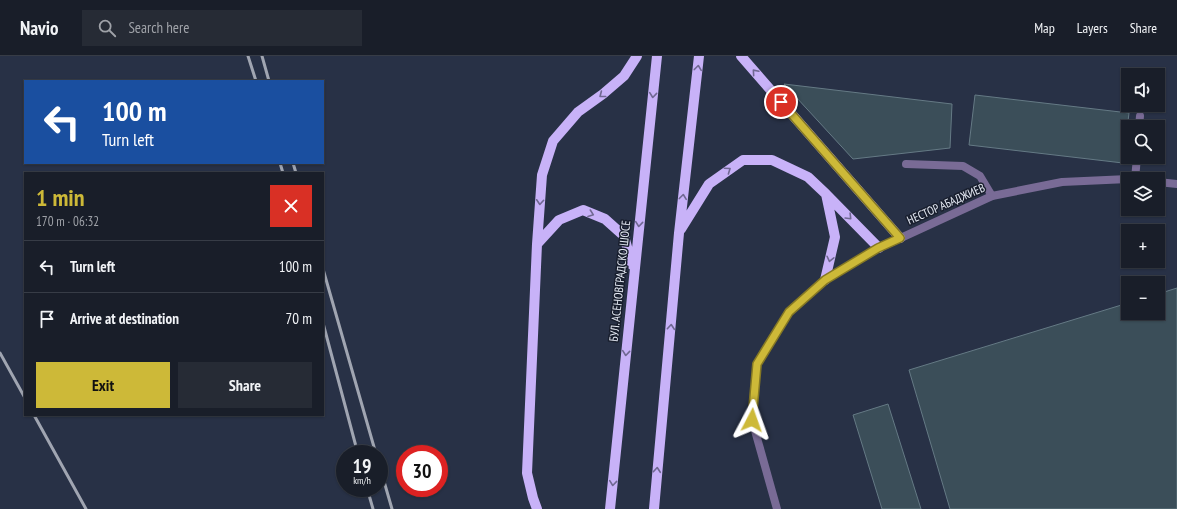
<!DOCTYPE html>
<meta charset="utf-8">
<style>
:root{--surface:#191e29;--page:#262b35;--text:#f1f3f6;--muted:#9fa2a8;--line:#373c46;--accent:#cdb938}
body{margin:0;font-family:"PT Sans Narrow",sans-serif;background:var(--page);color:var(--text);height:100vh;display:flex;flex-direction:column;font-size:15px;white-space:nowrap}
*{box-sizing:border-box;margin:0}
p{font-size:13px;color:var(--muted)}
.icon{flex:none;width:22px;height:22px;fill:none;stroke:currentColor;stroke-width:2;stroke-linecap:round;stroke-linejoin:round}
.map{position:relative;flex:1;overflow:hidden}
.drawer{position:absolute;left:24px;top:116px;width:300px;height:244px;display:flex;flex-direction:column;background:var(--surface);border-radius:0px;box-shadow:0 1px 3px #0004,0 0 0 1px var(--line)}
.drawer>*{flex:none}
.hud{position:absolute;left:24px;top:24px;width:300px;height:84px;border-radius:0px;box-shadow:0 1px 3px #0004,0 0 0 1px var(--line);background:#1a4fa0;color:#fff;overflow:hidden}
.controls{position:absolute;left:1121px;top:12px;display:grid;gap:8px}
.controls a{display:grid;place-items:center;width:44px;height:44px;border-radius:0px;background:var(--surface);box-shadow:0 1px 3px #0004,0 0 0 1px var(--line);font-size:20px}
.speed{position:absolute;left:336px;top:389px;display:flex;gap:8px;font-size:20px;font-weight:700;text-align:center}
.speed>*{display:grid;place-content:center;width:52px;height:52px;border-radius:50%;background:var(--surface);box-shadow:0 1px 3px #0004,0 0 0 1px var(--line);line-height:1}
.speed small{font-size:10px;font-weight:400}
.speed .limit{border:6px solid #d22;background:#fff;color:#111}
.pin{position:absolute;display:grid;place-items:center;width:34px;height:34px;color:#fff;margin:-17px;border:2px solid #fff;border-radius:50%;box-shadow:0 1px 4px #0007}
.me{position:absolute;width:44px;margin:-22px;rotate:4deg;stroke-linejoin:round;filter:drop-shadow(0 0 3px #0008)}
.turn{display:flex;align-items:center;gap:14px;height:84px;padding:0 12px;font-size:18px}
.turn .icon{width:52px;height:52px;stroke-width:2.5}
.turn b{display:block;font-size:28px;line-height:34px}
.round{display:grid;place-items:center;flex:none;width:42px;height:42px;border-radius:0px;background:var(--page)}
.head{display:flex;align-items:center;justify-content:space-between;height:68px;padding:0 12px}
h1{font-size:24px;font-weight:700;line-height:30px;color:var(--accent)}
.button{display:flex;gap:8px;margin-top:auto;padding:8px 12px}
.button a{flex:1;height:46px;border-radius:0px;background:var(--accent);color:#111;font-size:16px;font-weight:700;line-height:46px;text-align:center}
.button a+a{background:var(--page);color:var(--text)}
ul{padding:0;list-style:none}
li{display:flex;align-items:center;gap:12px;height:52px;padding:0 12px;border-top:1px solid var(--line)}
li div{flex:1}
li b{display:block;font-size:15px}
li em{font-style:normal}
header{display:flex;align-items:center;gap:24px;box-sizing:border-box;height:56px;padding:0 20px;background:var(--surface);border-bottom:1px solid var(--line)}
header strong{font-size:19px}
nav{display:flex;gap:22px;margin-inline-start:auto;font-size:14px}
.search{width:280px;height:36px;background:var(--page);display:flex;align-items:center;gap:10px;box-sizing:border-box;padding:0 14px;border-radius:0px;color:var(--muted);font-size:15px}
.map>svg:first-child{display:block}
.built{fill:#283146;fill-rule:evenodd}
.building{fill:#3b4e59;stroke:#657a85}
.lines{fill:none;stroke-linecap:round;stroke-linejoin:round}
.service{stroke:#796b96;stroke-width:8}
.minor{stroke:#796b96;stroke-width:8}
.primary{stroke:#c8b2f8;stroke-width:10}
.rail{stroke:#a0a5b1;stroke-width:3}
.oneway{stroke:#706892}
.route-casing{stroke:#857824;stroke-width:10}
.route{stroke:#cdb938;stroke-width:7}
.labels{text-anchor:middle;stroke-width:3;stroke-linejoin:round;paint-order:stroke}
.street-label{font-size:12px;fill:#e5eaf4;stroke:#181e2d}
</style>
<header>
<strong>Navio</strong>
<div class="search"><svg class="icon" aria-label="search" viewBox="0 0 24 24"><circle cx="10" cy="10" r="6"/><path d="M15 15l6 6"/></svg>Search here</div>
<nav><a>Map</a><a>Layers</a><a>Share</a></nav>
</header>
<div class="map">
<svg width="1177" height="453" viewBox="0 0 1177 453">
<rect width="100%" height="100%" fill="#212837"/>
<path class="built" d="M0,0H1177V453H0ZM1128,19H1158V49H1128ZM25,25H323V107H25ZM1128,71H1158V101H1128ZM25,117H323V359H25ZM1128,123H1158V153H1128ZM1128,175H1158V205H1128ZM1128,227H1158V257H1128ZM345,398H379V432H345ZM405,398H439V432H405Z"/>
<path class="building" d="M784,28L952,48L950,92L853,103Z
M975,39L1129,57L1123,107L969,89Z
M1177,232V453H950L909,314L1128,247V257H1158V238Z
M888,348L921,453H882L853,359Z"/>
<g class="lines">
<path class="service" d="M1139,71L1140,60
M906,108L963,110L980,120L992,140
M1135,123L1137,101"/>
<path class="minor" d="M1158,126L1177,128
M777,453L752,364L757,308L789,256L825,224L879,192L992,140L1062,126L1128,123"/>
<path class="primary" d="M741,0L900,182
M681,173L709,128L743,104H772L808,121L826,138L879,192
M537,188L559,164L583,154L605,163L624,180L632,209
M825,224L835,181L826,138
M537,453L533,442L527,417L537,188L542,119L553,85L578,56L603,38L624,20L637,0
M610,453L657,0
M654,453L679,177L699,0"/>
<path class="rail" d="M248,0L256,25
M262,0L269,25
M280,107L283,117
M293,107L296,117
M323,213L376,398
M323,267L358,398
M0,297L25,342
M34,359L86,453
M379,408L392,453
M367,432L373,453"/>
</g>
<defs><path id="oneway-chevron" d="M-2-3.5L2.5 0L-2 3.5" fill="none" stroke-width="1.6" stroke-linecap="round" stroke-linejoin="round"/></defs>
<g class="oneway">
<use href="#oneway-chevron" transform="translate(698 12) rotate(-83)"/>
<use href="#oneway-chevron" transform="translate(755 16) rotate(-131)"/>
<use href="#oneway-chevron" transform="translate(602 39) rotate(142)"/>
<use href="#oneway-chevron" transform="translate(653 39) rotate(96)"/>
<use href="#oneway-chevron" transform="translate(728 114) rotate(-35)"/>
<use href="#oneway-chevron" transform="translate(683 141) rotate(-83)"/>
<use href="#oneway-chevron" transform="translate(540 146) rotate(94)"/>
<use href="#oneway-chevron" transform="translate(591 158) rotate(20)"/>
<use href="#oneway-chevron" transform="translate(849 161) rotate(46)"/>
<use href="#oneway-chevron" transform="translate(639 168) rotate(96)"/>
<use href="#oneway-chevron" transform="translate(830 203) rotate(103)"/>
<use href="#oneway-chevron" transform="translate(671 271) rotate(-85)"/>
<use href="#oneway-chevron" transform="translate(626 297) rotate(96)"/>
<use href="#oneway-chevron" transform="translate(657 414) rotate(-85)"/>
<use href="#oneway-chevron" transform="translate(613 427) rotate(96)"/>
</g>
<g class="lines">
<g class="route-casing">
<path id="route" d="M752,364L757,308L789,256L825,224L878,192L900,182L781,46"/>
</g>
<use href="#route" class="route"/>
</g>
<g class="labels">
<g class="street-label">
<text transform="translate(946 148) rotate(-24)" y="4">НЕСТОР АБАДЖИЕВ</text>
<text transform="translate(620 225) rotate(-84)" y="4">БУЛ. АСЕНОВГРАДСКО ШОСЕ</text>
</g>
</g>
</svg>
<div class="controls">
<a><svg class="icon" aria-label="sound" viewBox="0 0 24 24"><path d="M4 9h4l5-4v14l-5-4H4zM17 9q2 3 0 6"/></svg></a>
<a><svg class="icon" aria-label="search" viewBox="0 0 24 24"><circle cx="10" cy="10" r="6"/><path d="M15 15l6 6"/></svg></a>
<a><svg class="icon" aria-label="layers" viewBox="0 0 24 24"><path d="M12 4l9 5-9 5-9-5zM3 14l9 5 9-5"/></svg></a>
<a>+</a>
<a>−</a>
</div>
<div class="speed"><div>19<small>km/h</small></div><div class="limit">30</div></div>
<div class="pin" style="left:781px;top:46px;background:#d93025"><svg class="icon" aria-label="arrive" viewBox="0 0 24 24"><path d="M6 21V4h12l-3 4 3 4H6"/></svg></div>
<svg class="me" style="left:752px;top:364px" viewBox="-20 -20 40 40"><path d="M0-17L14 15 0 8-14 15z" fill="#cdb938" stroke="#fff" stroke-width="4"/></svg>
<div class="hud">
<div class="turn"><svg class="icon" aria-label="left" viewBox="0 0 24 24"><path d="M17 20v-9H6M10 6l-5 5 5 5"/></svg><div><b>100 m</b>Turn left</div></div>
</div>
<section class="drawer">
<div class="head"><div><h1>1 min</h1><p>170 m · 06:32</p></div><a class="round" style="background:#d93025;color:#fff"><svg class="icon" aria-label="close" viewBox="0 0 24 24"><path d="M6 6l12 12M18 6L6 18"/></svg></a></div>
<ul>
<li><svg class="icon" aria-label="left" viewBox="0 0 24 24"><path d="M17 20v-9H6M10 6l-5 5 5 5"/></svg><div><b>Turn left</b></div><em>100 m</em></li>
<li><svg class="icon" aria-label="arrive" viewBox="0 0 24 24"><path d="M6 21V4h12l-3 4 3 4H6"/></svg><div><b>Arrive at destination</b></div><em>70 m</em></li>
</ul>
<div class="button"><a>Exit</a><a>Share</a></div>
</section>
</div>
